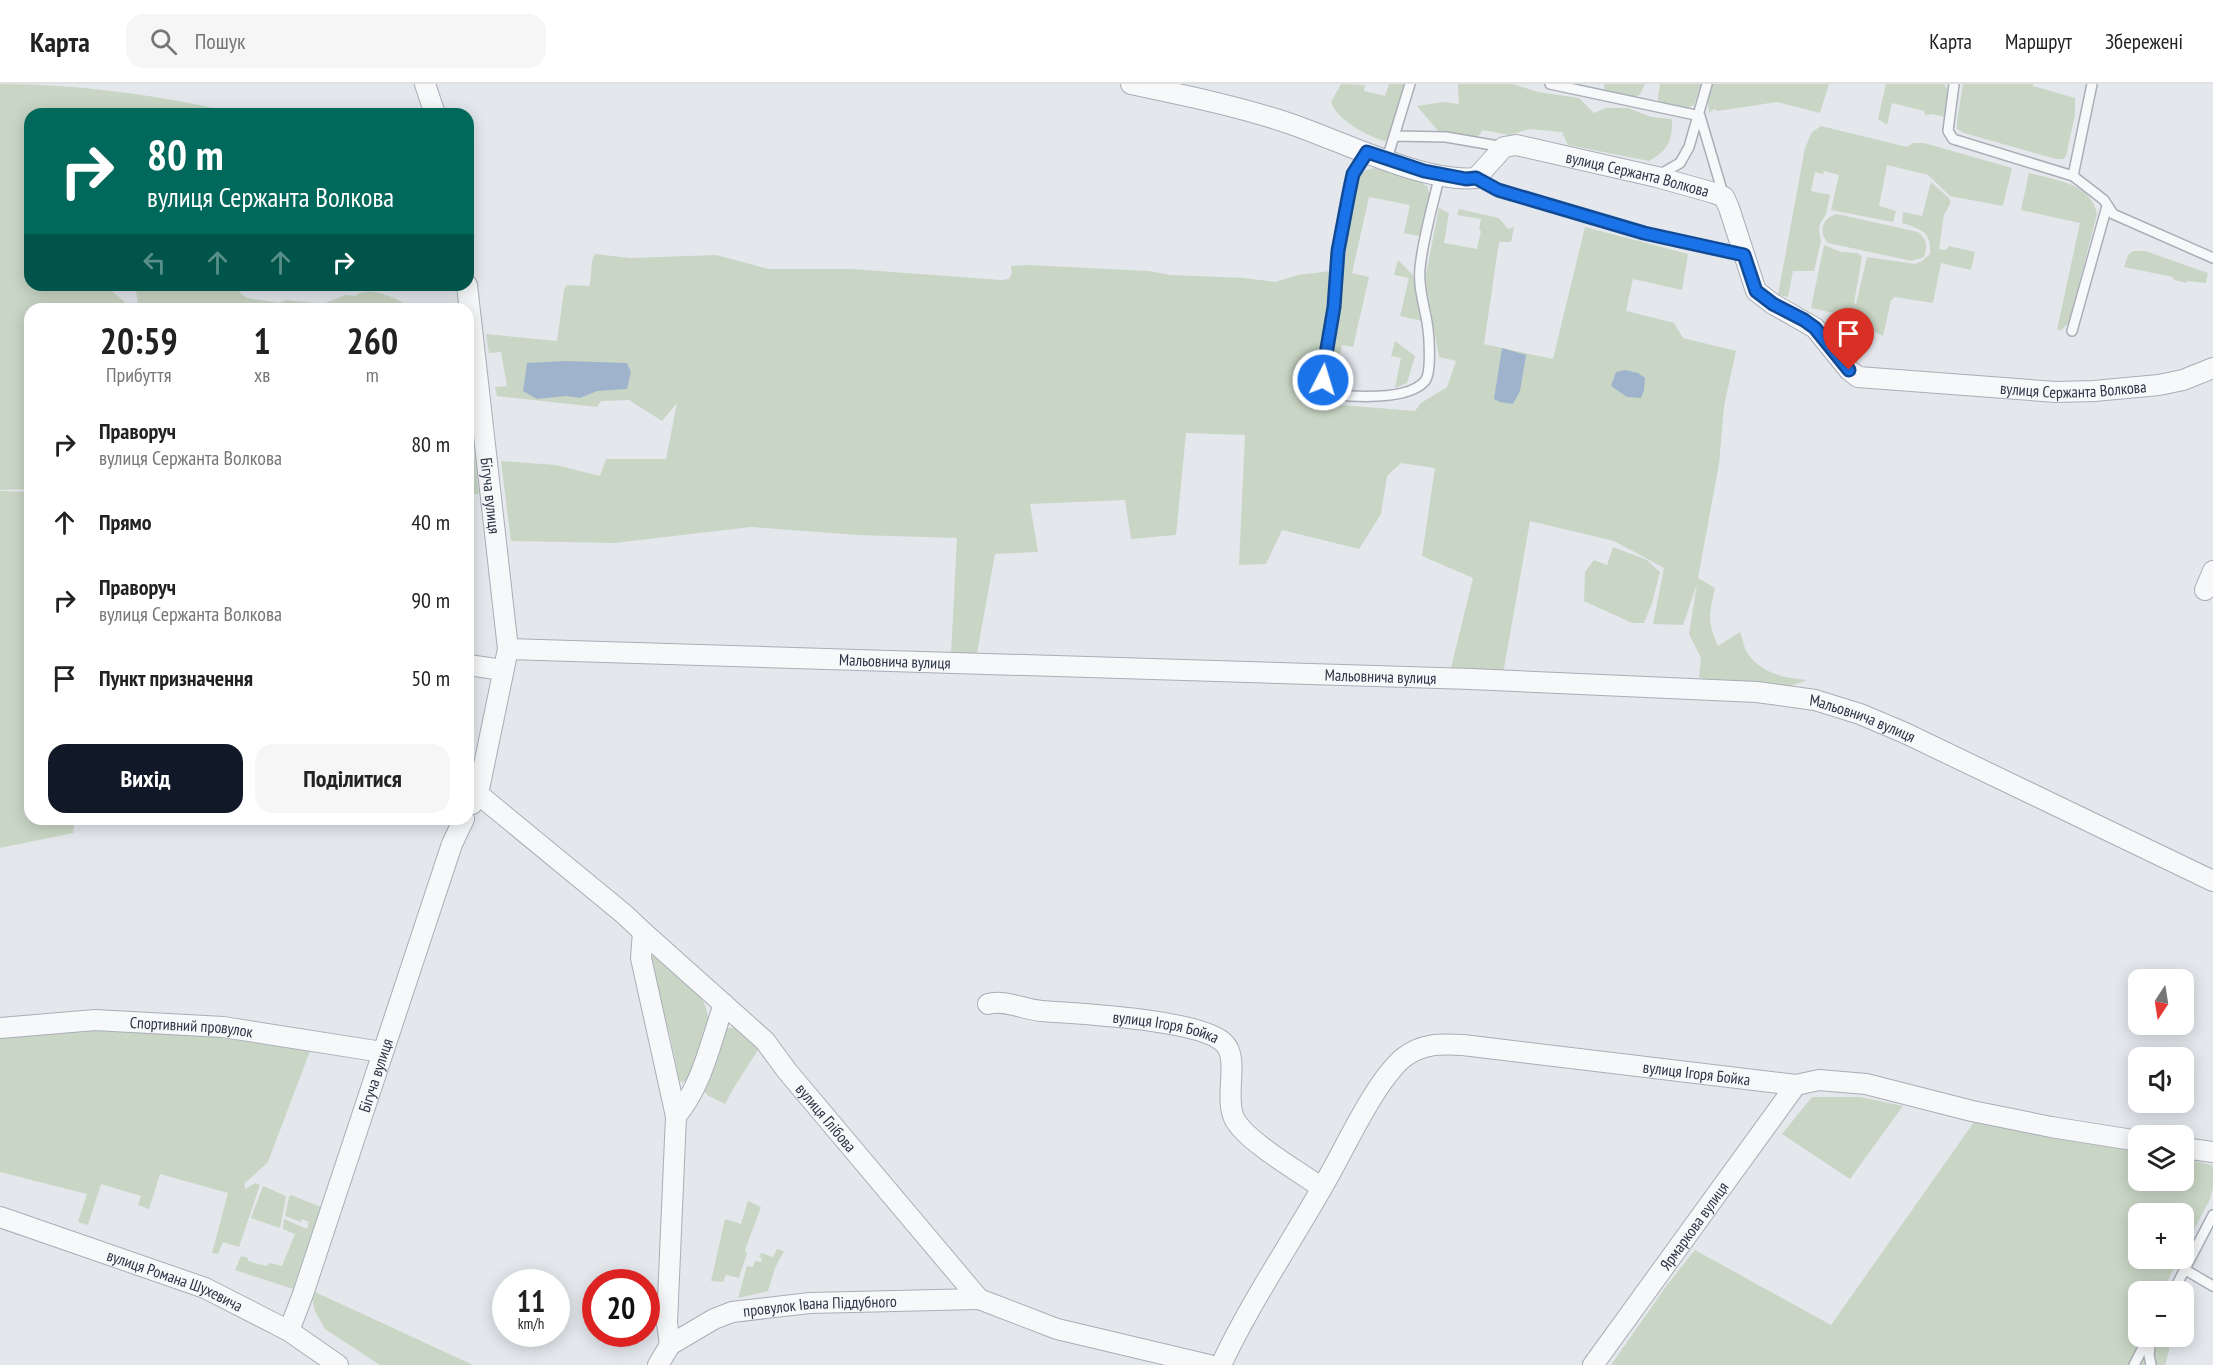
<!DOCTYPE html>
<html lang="uk">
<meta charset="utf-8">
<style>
:root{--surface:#fff;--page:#f6f6f6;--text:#222;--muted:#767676;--line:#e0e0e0;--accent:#111827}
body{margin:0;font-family:"PT Sans Narrow",sans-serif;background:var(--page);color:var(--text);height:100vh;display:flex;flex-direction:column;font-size:22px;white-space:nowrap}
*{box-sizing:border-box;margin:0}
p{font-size:20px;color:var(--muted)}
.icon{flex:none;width:33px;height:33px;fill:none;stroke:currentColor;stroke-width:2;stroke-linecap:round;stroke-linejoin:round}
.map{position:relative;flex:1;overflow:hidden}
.panel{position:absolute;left:24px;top:219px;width:450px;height:522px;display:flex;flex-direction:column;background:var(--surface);border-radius:18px;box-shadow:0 3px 15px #0003}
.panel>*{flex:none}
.banner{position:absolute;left:24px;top:24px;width:450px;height:183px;border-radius:18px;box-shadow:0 3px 15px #0003;background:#00695c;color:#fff;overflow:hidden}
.needle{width:39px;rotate:192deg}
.controls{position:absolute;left:2128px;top:885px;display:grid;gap:12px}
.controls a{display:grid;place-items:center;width:66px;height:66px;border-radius:12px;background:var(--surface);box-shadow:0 3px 15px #0003;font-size:30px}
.speed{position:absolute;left:492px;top:1185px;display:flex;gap:12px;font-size:30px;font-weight:700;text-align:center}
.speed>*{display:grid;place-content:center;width:78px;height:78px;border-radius:50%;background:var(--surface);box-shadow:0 3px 15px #0003;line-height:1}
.speed small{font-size:15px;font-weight:400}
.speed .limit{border:9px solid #d22;background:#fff;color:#111}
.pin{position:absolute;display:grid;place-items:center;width:51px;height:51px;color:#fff;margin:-62px -26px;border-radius:50% 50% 50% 0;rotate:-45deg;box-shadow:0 0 6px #0007}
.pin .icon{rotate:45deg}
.me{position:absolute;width:66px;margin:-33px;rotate:5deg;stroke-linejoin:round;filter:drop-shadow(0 0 4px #0008)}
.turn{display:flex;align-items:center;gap:21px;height:126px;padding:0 24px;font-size:27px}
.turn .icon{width:78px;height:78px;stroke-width:2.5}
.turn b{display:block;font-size:42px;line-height:51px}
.lanes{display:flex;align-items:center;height:57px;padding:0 24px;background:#0003;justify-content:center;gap:30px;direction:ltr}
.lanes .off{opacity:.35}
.eta{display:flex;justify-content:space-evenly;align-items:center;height:102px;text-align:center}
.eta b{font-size:36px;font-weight:600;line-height:42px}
.action{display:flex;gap:12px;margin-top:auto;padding:12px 24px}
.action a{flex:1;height:69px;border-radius:18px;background:var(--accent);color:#fff;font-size:24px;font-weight:600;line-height:69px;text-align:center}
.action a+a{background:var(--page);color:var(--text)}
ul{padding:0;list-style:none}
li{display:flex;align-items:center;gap:18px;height:78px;padding:0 24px}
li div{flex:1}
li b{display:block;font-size:22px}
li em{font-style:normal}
header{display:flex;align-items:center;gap:36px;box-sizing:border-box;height:84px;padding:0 30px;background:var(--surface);border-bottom:2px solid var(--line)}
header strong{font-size:28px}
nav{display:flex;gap:33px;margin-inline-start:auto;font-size:21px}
.search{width:420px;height:54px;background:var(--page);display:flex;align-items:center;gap:15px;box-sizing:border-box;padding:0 21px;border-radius:18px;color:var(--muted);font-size:22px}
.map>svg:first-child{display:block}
.green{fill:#c9d6c5}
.water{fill:#9fb4cc}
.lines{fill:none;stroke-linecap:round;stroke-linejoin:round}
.service-casing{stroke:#a9aeb7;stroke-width:12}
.minor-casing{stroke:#a9aeb7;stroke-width:22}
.service{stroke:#f7f8fa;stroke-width:9}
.minor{stroke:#f7f8fa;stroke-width:20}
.route-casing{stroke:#114b97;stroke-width:15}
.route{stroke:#1a73e8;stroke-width:10}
.labels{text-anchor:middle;stroke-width:4.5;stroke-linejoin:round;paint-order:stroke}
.street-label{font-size:16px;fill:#2b3445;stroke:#f4f6f9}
</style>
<header>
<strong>Карта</strong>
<div class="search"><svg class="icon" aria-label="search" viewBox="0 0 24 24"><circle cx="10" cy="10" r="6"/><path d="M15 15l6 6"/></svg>Пошук</div>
<nav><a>Карта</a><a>Маршрут</a><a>Збережені</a></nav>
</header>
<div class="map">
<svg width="2213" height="1281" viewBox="0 0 2213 1281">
<rect width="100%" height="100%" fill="#e4e7ec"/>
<path class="green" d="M0,0C82,0 162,12 241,30H30V201H108L109,205L124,217L126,225H30V405L0,406Z
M1341,0L1365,1L1364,7L1385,12L1389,0H1404L1393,45L1386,57C1369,54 1336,35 1331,18Z
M1458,0H1513L1538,8L1579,14L1594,29L1606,24H1628L1651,33L1672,35C1672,58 1669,65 1649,77L1568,61L1562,48L1529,45L1510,51L1483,46L1470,62L1438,47L1417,22L1443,18L1459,20Z
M1604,0H1645L1640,10L1635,14L1605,9Z
M1660,0H1701L1694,21L1684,26L1659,20L1658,13Z
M1711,0H1829L1820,29L1777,18L1718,27L1714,25L1709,29L1708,18Z
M1886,0H1944L1949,9L1945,33L1932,30L1925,31L1924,27L1892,19L1887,41L1878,35Z
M1963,0H2033V2L2075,14V31L2066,72L2063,75H2056L1964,49L1957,45V37Z
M1821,42L1907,63L1913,59H1924L2012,84L2003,122L1950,112L1928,91L1887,81L1879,122L1896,127L1893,138L1831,126L1839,91L1824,87L1823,90L1815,88L1811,107L1830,111L1826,130L1820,140L1819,147L1821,157L1814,187H1793L1788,213L1778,211L1805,64L1812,48Z
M1374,84L1411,92L1427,102L1430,111L1420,152L1404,149L1410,121L1369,113L1352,189L1369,193L1353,263L1342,261L1333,301L1353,304L1351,311L1333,306L1327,295L1344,155L1356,102L1361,90L1366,86Z
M2029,89C2055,96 2091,99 2097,130L2069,239L2061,246H2057L2080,139L2021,126Z
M1931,98L1948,113L1951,118L1944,131L1939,165L1946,166L1949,162L1975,168L1971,186L1941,179L1933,219L1895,213L1891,216L1883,252L1843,231L1811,224L1824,161L1841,168L1858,169L1862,173L1854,219L1856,220L1867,173L1915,180L1922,177L1930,170C1932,148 1921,145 1902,139L1903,128L1922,132Z
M1439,124L1449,129L1444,159L1477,165L1481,147L1479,146L1481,135L1457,131L1459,125L1499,134L1508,145L1514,143L1511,158H1499L1484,260L1553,275L1585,143L1688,170L1682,206L1633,195L1626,227L1674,239L1683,254L1736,267L1724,322L1719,380L1698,494L1715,504C1709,531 1707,537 1718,562L1740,548C1743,555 1744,565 1748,570C1762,590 1785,594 1807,596L1786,604L1715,600L1699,593L1701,574L1689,550L1697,500L1683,541L1653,540L1664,484L1614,457L1530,437L1503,590L1450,588L1473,494L1422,472L1435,384L1401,379L1387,392L1381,430L1359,465L1282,446L1266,480L1239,481L1245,351L1186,349L1176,451L1131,455L1125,416L1030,420L1038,468L995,470L977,569L951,571L957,454L857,451L751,443L614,459L511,457L501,377L556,381L600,392L606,375H666L677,319L662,337L629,316L601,317L597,323L497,312L495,303L507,302L501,268L489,269L486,250L557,257L564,206L567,201L589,202C593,191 589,181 595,170L630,174L716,171L769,185H851L1002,196L1009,195L1012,189L1011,182L1028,181L1149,187L1170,191L1244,194L1275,198L1298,191L1331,187L1333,188L1330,221L1316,296L1318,306L1341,321L1415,327L1421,319L1447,303L1456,277L1439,273L1427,205L1426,190Z
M1837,130L1918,148C1927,156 1928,161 1924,173L1912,177L1828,159C1818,148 1822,134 1837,130Z
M2133,167H2145L2208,189L2206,199L2187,197L2186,199L2174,196L2173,193L2124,183L2128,171Z
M1398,176L1413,191L1422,237L1400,232L1409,194L1394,191Z
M135,201H236L240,209L247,214L279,219L286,216L323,220L345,211L355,212C370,200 400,216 414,225H139Z
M1395,257L1415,272L1407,299L1395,304L1401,274L1391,272Z
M472,354L479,410L468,411V355Z
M0,407L30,408V735H75L73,749L0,764Z
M1613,463L1647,476L1660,488L1652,519L1644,539H1632L1584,517L1585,488L1594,476L1607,481Z
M655,871C676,889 710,908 708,939C707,949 701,961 698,971C694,981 692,994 682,999L679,995L670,951L653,897L650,875Z
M92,943L195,950L310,967L268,1078L244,1100L246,1105L255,1099L260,1101L239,1163L223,1158L218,1170L212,1169L228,1109L160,1090L149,1125L138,1121L141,1112L101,1100L88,1141L78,1138L87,1110L0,1088V948Z
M727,944H738L760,963L733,1005L725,1020L707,1011L701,1003L720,951Z
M1812,1013H1860L1903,1022L1850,1095L1782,1050Z
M1974,1038L2139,1067V1096H2184V1075L2213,1081V1104L2210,1115L2184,1165V1130H2139V1174L2179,1175L2168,1196V1207L2139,1208V1252L2169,1253V1267L2165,1281H1611L1667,1201L1695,1166L1831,1241Z
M263,1102L286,1112L280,1144L251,1134Z
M291,1111L321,1123L293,1205L235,1186L241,1172L248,1174V1177L266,1182L270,1179L282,1182L295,1150L283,1145L284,1135L307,1145L309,1138L302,1135L301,1138L285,1132L289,1113Z
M748,1117L761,1123L745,1166L747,1169L739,1194L726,1191L723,1198L711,1197L725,1135L741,1140Z
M777,1165L784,1167L775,1184L768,1207L738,1214L747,1182L753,1183L755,1177L761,1178L762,1174L759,1173L761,1169L773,1173Z
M313,1207L473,1281H380L325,1245L315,1227L311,1210Z"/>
<path class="water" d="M1502,264L1526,271L1520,307L1513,320L1500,318L1494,315Z
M565,277L627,279L631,288L627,305L597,307L580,314L566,312L537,315L523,307L527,279Z
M1625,286L1638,289L1645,294L1644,306L1641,314L1627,313L1611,302L1616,288Z"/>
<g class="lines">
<g class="service-casing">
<path id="service" d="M1550,0L1700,32
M1954,0L1948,47L1953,55L2073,92L2104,116L2113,130L2213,174
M1700,32L1724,113
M1395,52L1446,53L1504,63
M1366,69L1353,90L1338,167L1334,223L1323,288C1324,303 1335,311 1350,312C1370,313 1411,314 1425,297C1432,288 1429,250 1427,238C1424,221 1418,202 1420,184C1423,153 1433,121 1440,90
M1387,75L1410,0
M1659,91L1680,79L1689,63L1707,0
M2073,92L2092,0
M1476,94L1498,106L1644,149L1744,171
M2072,247L2107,122
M2184,1185L2213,1202
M2173,1208L2213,1131
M2134,1281L2149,1252
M2151,1281L2149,1271L2151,1252"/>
</g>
<g class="minor-casing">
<g id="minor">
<path d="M425,0L435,30"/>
<path id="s1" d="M1131,0C1183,11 1237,22 1288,39C1339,56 1423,99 1476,94L1504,63L1516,61L1657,93L1714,109L1724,113L1729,124L1756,207L1773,220L1815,244L1849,286L1858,293L2056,308L2094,307L2159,301L2183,296L2213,284"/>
<path id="s2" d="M467,201L508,565L478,710L472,720"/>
<path d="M2205,506L2213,487"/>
<path id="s3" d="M508,565L1471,595L1757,608L1815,616L1860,630L1905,649L2213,797"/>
<path d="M468,581L503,586"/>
<path id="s4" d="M478,710L624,830L643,848L765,957L787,987L979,1215L1057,1245L1209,1281"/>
<path d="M643,848L641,874L676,1032L667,1239L670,1261"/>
<path id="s5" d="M988,920C1004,915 1025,926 1042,927C1078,930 1200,935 1224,959C1240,974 1224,1012 1234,1034C1245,1057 1300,1088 1322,1104"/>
<path id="s6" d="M0,944L95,936L223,943L382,968"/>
<path d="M676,1032C702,1002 711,957 724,920"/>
<path d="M2184,1064L2213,1068"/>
<path id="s7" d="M0,1133L205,1204L289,1247L338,1281"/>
<path id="s8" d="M289,1247L303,1210L452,760L464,735"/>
<path id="s9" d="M658,1281L670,1261L714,1235L732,1228L810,1219L979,1215"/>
<path id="s10" d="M1221,1281C1250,1219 1289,1162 1323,1102C1344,1067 1373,1000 1403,974C1422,959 1440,960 1463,961L1796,1001L1819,996L1866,1000L1972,1027L2051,1043L2139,1057"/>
<path id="s11" d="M1593,1281L1796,1001"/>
</g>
</g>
<use href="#service" class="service"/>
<use href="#minor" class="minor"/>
</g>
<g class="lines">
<g class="route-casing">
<path id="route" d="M1323,296V288L1334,223L1338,167L1349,109L1353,90L1367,68L1424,87L1466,95L1476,94L1498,106L1644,149L1744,171L1756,207L1773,220L1804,236L1815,244L1849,286"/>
</g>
<use href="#route" class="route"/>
</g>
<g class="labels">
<g class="street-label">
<text dy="6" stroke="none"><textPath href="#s1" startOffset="538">вулиця Сержанта Волкова</textPath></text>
<text dy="6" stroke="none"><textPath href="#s1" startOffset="1078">вулиця Сержанта Волкова</textPath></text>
<text dy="6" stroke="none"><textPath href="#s2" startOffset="212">Бігуча вулиця</textPath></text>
<text dy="6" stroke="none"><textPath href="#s3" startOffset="387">Мальовнича вулиця</textPath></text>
<text dy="6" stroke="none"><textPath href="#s3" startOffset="873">Мальовнича вулиця</textPath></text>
<text dy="6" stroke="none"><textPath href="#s3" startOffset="1359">Мальовнича вулиця</textPath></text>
<text dy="6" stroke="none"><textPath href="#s6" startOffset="192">Спортивний провулок</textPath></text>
<text dy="6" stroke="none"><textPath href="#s5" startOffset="180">вулиця Ігоря Бойка</textPath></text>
<text dy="6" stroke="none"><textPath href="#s10" startOffset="656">вулиця Ігоря Бойка</textPath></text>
<text dy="6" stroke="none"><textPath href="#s8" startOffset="270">Бігуча вулиця</textPath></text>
<text dy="6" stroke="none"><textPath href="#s4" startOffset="477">вулиця Глібова</textPath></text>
<text dy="6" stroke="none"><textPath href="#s11" startOffset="172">Ярмаркова вулиця</textPath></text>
<text dy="6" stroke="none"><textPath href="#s7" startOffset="186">вулиця Романа Шухевича</textPath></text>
<text dy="6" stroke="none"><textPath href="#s9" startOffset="182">провулок Івана Піддубного</textPath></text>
</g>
</g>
</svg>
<div class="controls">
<a><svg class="needle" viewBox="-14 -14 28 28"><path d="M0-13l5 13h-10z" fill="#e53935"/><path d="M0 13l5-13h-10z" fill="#767676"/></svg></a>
<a><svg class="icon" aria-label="sound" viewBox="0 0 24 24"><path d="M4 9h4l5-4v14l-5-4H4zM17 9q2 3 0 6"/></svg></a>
<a><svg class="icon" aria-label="layers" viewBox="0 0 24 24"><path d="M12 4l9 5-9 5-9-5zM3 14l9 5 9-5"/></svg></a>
<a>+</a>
<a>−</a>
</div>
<div class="speed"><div>11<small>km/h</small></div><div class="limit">20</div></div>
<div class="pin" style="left:1849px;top:286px;background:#d93025"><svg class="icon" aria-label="arrive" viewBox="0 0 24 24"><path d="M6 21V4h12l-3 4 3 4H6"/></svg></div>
<svg class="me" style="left:1323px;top:296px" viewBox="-20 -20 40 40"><circle r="17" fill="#1a73e8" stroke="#fff" stroke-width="3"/><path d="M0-11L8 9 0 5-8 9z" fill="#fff"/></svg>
<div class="banner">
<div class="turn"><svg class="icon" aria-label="right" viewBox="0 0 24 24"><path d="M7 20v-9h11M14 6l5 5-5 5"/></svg><div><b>80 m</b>вулиця Сержанта Волкова</div></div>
<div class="lanes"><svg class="icon off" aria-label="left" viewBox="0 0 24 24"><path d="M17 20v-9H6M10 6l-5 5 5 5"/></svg><svg class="icon off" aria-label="ahead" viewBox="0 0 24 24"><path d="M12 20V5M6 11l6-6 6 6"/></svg><svg class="icon off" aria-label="ahead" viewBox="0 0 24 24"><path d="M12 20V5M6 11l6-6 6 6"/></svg><svg class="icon" aria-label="right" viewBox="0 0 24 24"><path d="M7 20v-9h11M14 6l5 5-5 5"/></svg></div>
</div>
<section class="panel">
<div class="eta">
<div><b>20:59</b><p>Прибуття</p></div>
<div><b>1</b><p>хв</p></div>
<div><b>260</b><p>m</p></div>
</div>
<ul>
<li><svg class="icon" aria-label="right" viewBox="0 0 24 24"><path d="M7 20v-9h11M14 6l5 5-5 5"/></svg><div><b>Праворуч</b><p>вулиця Сержанта Волкова</p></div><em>80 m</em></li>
<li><svg class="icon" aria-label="ahead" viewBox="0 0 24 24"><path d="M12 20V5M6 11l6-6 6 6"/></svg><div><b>Прямо</b></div><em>40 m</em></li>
<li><svg class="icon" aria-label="right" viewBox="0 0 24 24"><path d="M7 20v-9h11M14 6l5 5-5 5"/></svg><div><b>Праворуч</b><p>вулиця Сержанта Волкова</p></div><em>90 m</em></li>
<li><svg class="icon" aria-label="arrive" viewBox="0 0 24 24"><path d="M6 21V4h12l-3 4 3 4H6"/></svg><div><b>Пункт призначення</b></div><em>50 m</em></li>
</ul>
<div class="action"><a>Вихід</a><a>Поділитися</a></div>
</section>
</div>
